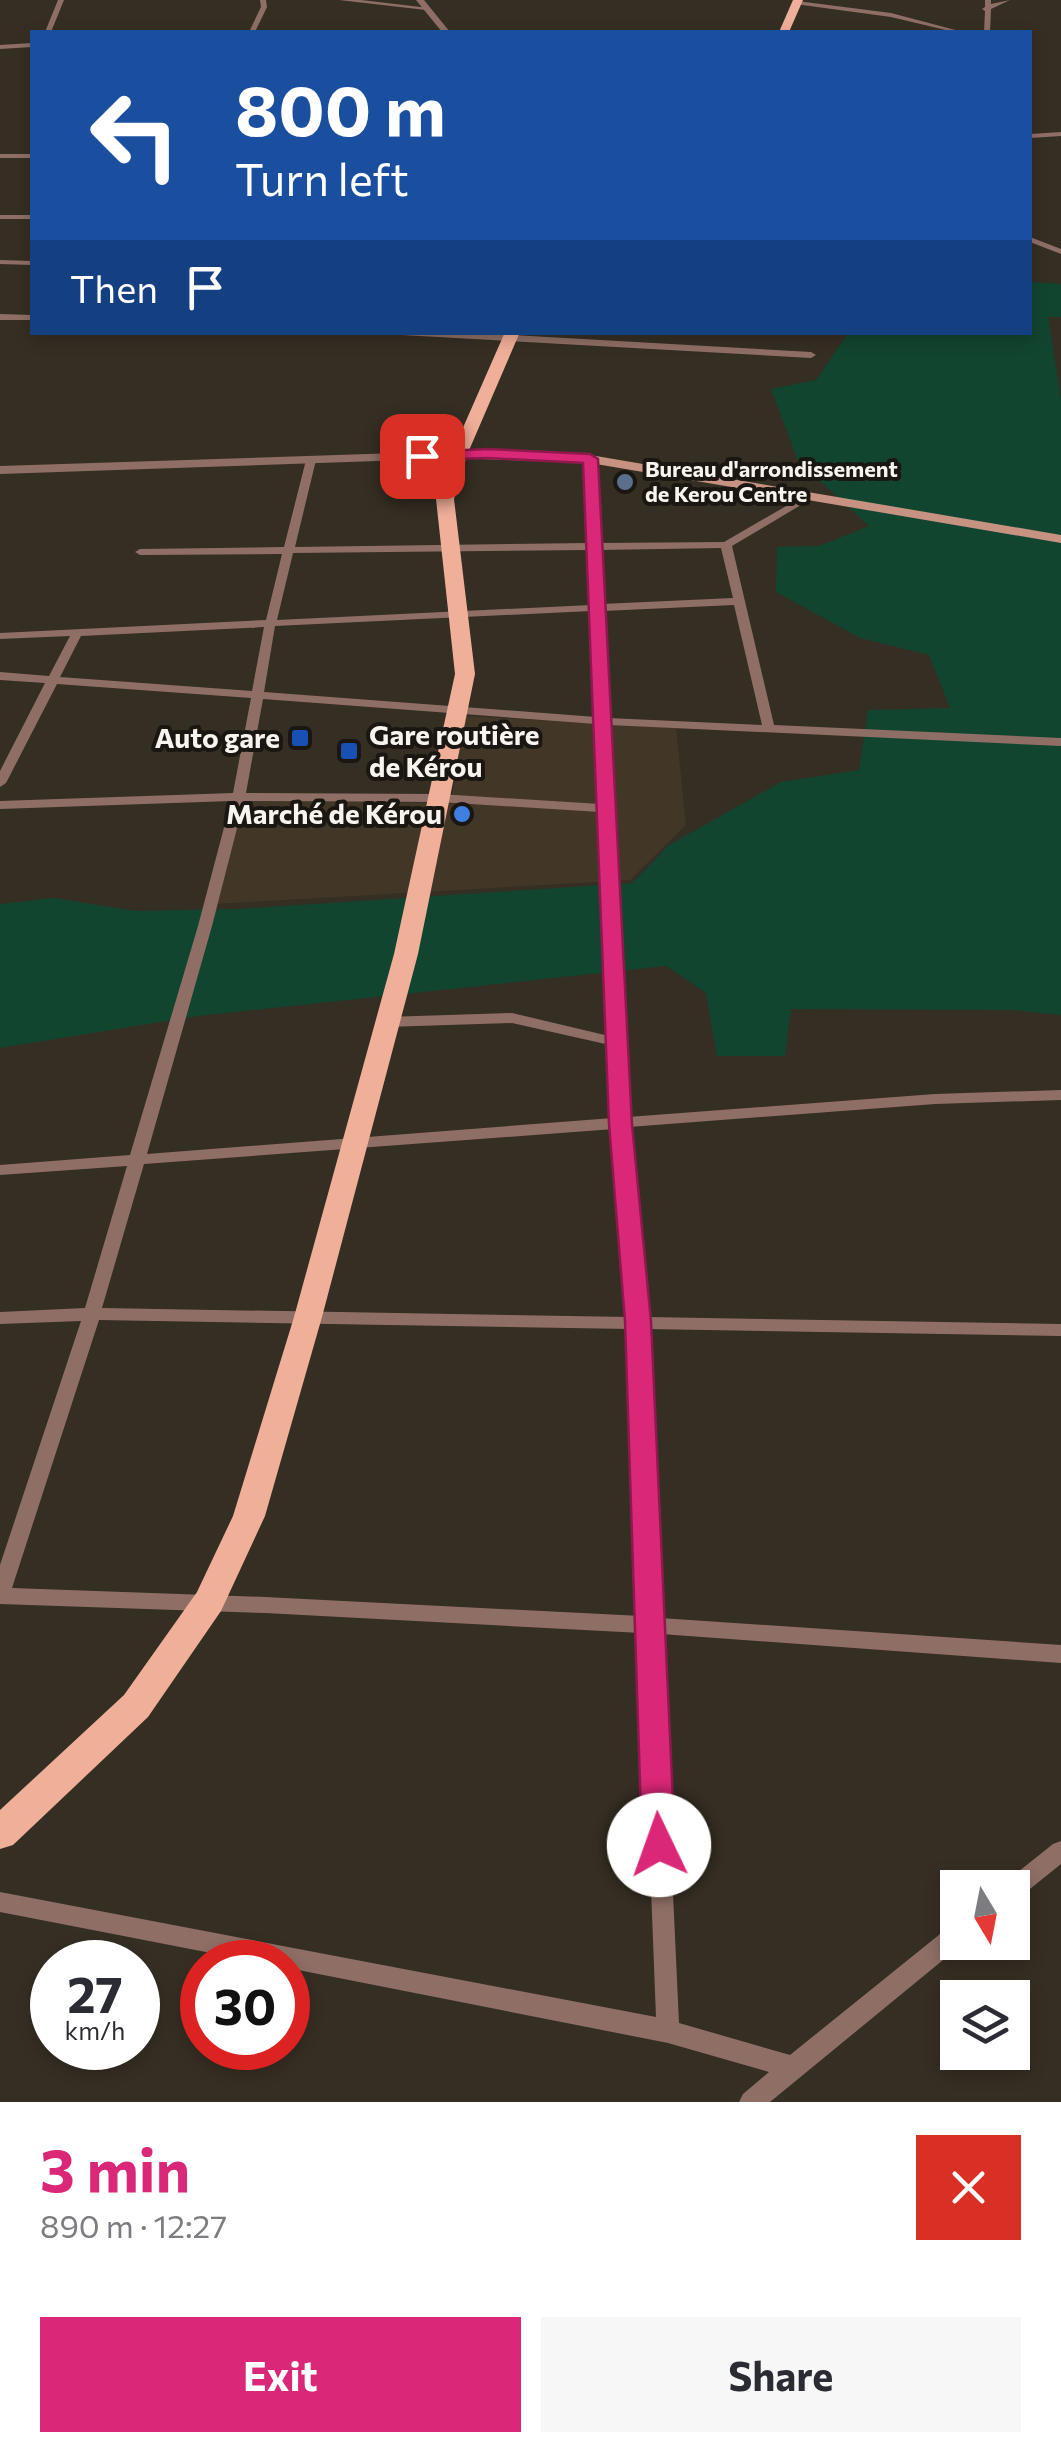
<!DOCTYPE html>
<meta charset="utf-8">
<style>
:root{--surface:#fff;--page:#f7f7f7;--text:#2b2b33;--muted:#7c7c81;--accent:#db2777}
body{margin:0;font-family:Commissioner,sans-serif;background:var(--page);color:var(--text);height:100vh;display:flex;flex-direction:column;font-size:38px;white-space:nowrap}
*{box-sizing:border-box;margin:0}
p{font-size:32px;color:var(--muted)}
.icon{flex:none;width:55px;height:55px;fill:none;stroke:currentColor;stroke-width:2;stroke-linecap:round;stroke-linejoin:round}
.map{position:relative;height:2102px;overflow:hidden}
.panel{display:flex;flex-direction:column;background:var(--surface);flex:1}
.panel>*{flex:none}
.banner{position:absolute;left:30px;top:30px;width:1002px;height:305px;border-radius:0px;box-shadow:0 5px 15px #0003;background:#1a4fa0;color:#fff;overflow:hidden}
.needle{width:65px;rotate:170deg}
.buttons{position:absolute;left:940px;top:1870px;display:grid;gap:20px}
.buttons a{display:grid;place-items:center;width:90px;height:90px;border-radius:0px;background:var(--surface);box-shadow:0 5px 15px #0003;font-size:50px}
.speed{position:absolute;left:30px;top:1940px;display:flex;gap:20px;font-size:50px;font-weight:700;text-align:center}
.speed>*{display:grid;place-content:center;width:130px;height:130px;border-radius:50%;background:var(--surface);box-shadow:0 5px 15px #0003;line-height:1}
.speed small{font-size:25px;font-weight:400}
.speed .limit{border:15px solid #d22;background:#fff;color:#111}
.pin{position:absolute;display:grid;place-items:center;width:85px;height:85px;color:#fff;margin:-42px;border-radius:20px;box-shadow:0 5px 15px #0006}
.me{position:absolute;width:110px;margin:-55px;rotate:357deg;stroke-linejoin:round;filter:drop-shadow(0 0 8px #0008)}
.turn{display:flex;align-items:center;gap:35px;height:210px;padding:0 40px;font-size:45px}
.turn .icon{width:130px;height:130px;stroke-width:2.5}
.turn b{display:block;font-size:70px;line-height:85px}
.then{display:flex;align-items:center;height:95px;padding:0 40px;background:#0003;gap:20px;font-size:38px}
.round{display:grid;place-items:center;flex:none;width:105px;height:105px;border-radius:0px;background:var(--page)}
.summary{display:flex;align-items:center;justify-content:space-between;height:170px;padding:0 40px}
h1{font-size:60px;font-weight:700;line-height:75px;color:var(--accent)}
.button{display:flex;gap:20px;margin-top:auto;padding:20px 40px}
.button a{flex:1;height:115px;border-radius:0px;background:var(--accent);color:#fff;font-size:40px;font-weight:700;line-height:115px;text-align:center}
.button a+a{background:var(--page);color:var(--text)}
.map>svg:first-child{display:block}
.built{fill:#423727}
.green{fill:#12452f}
.lines{fill:none;stroke-linecap:round;stroke-linejoin:round}
.minor{fill:#8f6f65;fill-rule:evenodd}
.tertiary{fill:#8f6f65;fill-rule:evenodd}
.secondary{fill:#c69383;fill-rule:evenodd}
.primary{fill:#f0af99;fill-rule:evenodd}
.route{fill:#db2777;stroke:#8e194d;stroke-width:2.5}
.service-dot{fill:#5c6f8a;stroke:#1a1712;stroke-width:4}
.transit-dot{fill:#1a4fb4;stroke:#1a1712;stroke-width:4}
.shop-dot{fill:#3f7fe0;stroke:#1a1712;stroke-width:4}
.labels{text-anchor:middle;stroke-width:8;stroke-linejoin:round;paint-order:stroke}
.far-poi-label{font-size:22px;font-weight:bold;fill:#f8f3ed;stroke:#1a1712;text-anchor:start}
.poi-label{font-size:28px;font-weight:bold;fill:#f8f3ed;stroke:#1a1712;text-anchor:end}
</style>
<div class="map">
<svg width="1061" height="2102" viewBox="0 0 1061 2102">
<rect width="100%" height="100%" fill="#352e23"/>
<path class="built" d="M465,716L676,728L686,825L630,880L214,904L243,801L451,803Z"/>
<path class="green" d="M1030,282L1061,284V317H1048L1061,399V1015L1012,1010L791,1009L785,1056H717L706,993L666,966L197,1016L0,1048V904L54,898L135,911L237,909L632,883L669,845L781,782L859,770L868,710L950,708L929,655L860,638L776,592L777,547L819,546L869,526L798,461L771,389L816,380L848,333L1030,332Z"/>
<g class="lines">
<path class="minor" d="M58,0H64L51,32H45Z
M260,0H266L267,7L255,32H249L261,7Z
M339,0H361L429,8L426,10Z
M985,0H991V4L1010,0L991,9L990,32H984L985,11L982,9L985,7Z
M797,1L891,13L963,32H954L891,17L795,4Z
M32,43V47L0,49V45Z
M1061,132V136L1030,138V134Z
M0,154H32V158H0Z
M0,215H32V219H0Z
M1030,237L1061,249V254L1030,242Z
M0,260L32,261V265L0,264Z
M0,314L32,315V320H0Z
M398,332H458L811,352L816,355L811,358L402,335Z
M590,456L595,459L599,543L724,542L807,494L816,496L732,546L774,725L1061,738V746L609,725L628,1117L935,1094L1061,1090V1100L935,1104L629,1127L646,1317L1061,1324V1336L647,1329L660,1618L1061,1645V1663L661,1634L679,2023L790,2055L950,1926L958,1923V1942H965L770,2102H739L743,2094L769,2072L668,2043L288,1968V1962H257L0,1912V1892L656,2017L641,1633L265,1613L0,1604V1565L81,1321L0,1324V1312L85,1308L127,1166L0,1175V1165L130,1155L198,926L231,801L0,809V801L233,793L251,698L57,684L6,783L0,787V771L45,683L0,680V672L49,676L70,636L0,639V633L266,620L282,554L140,555L135,552L140,549L284,547L306,460L311,457L316,460L295,547L589,543L585,459ZM721,548L733,598L602,604L600,550ZM589,550L591,605L277,620L293,553ZM734,605L762,725L608,718L603,611ZM591,611L596,717L264,692L275,626ZM264,627L252,691L60,677L81,636ZM263,699L596,724L600,804L439,794L246,793ZM244,801L439,802L600,812L609,1036L512,1013L386,1017L379,1022L386,1027L512,1023L610,1045L613,1118L147,1154L212,926ZM614,1129L629,1317L102,1308L144,1164ZM99,1320L630,1329L641,1616L265,1597L12,1588Z
M1061,1841V1864L1020,1897L1012,1900V1888H1002L1004,1883L1053,1844Z"/>
<path class="tertiary" d="M416,0H424L450,32H442Z
M459,451L464,452V458L0,474V466Z"/>
<path class="secondary" d="M459,451L590,455L1061,535V543L590,463L454,458V452Z"/>
<path class="primary" d="M793,0H803L789,32H779Z
M505,332H520L467,455L454,499L475,674L418,954L322,1317L265,1516L221,1611L148,1717L13,1845L0,1849V1810L124,1695L197,1592L233,1516L294,1317L394,954L455,674L436,499L451,455Z"/>
</g>
<path class="route" d="M488,449L590,454L598,459L632,1124L651,1321L675,1845L670,1856L659,1860L647,1856L642,1845L625,1321L609,1124L583,463L488,458L422,460L415,456L422,452Z"/>
<circle class="service-dot" cx="625" cy="482" r="10"/>
<g class="transit-dot">
<rect x="290" y="728" width="20" height="20" rx="5"/>
<rect x="339" y="741" width="20" height="20" rx="5"/>
</g>
<circle class="shop-dot" cx="462" cy="814" r="10"/>
<g class="labels">
<g class="far-poi-label">
<text x="645" y="477">Bureau d'arrondissement<tspan x="645" dy="25">de Kerou Centre</tspan></text>
</g>
<g class="poi-label">
<text x="369" y="745" text-anchor="start">Gare routière<tspan x="369" dy="32">de Kérou</tspan></text>
<text x="280" y="748">Auto gare</text>
<text x="442" y="824">Marché de Kérou</text>
</g>
</g>
</svg>
<div class="buttons">
<a><svg class="needle" viewBox="-14 -14 28 28"><path d="M0-13l5 13h-10z" fill="#e53935"/><path d="M0 13l5-13h-10z" fill="#7c7c81"/></svg></a>
<a><svg class="icon" aria-label="layers" viewBox="0 0 24 24"><path d="M12 4l9 5-9 5-9-5zM3 14l9 5 9-5"/></svg></a>
</div>
<div class="speed"><div>27<small>km/h</small></div><div class="limit">30</div></div>
<div class="pin" style="left:422px;top:456px;background:#d93025"><svg class="icon" aria-label="arrive" viewBox="0 0 24 24"><path d="M6 21V4h12l-3 4 3 4H6"/></svg></div>
<svg class="me" style="left:659px;top:1845px" viewBox="-20 -20 40 40"><circle r="19" fill="#fff"/><path d="M0-13L10 11 0 6-10 11z" fill="#db2777"/></svg>
<div class="banner">
<div class="turn"><svg class="icon" aria-label="left" viewBox="0 0 24 24"><path d="M17 20v-9H6M10 6l-5 5 5 5"/></svg><div><b>800 m</b>Turn left</div></div>
<div class="then">Then<svg class="icon" aria-label="arrive" viewBox="0 0 24 24"><path d="M6 21V4h12l-3 4 3 4H6"/></svg></div>
</div>
</div>
<section class="panel">
<div class="summary"><div><h1>3 min</h1><p>890 m · 12:27</p></div><a class="round" style="background:#d93025;color:#fff"><svg class="icon" aria-label="close" viewBox="0 0 24 24"><path d="M6 6l12 12M18 6L6 18"/></svg></a></div>
<div class="button"><a>Exit</a><a>Share</a></div>
</section>
